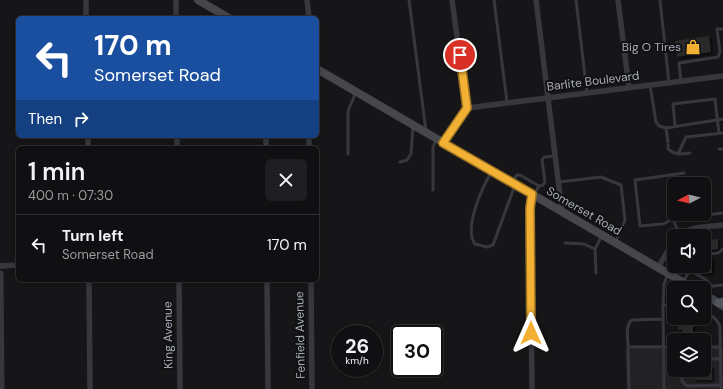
<!DOCTYPE html>
<meta charset="utf-8">
<style>
:root{--surface:#101012;--page:#1e1e20;--text:#f1f3f6;--muted:#9c9d9f;--line:#303032}
body{margin:0;font-family:"DM Sans",sans-serif;background:var(--page);color:var(--text);height:100vh;display:flex;flex-direction:column;font-size:15px;white-space:nowrap}
*{box-sizing:border-box;margin:0}
p{font-size:13px;color:var(--muted)}
.icon{flex:none;width:22px;height:22px;fill:none;stroke:currentColor;stroke-width:2;stroke-linecap:round;stroke-linejoin:round}
.map{position:relative;flex:1;overflow:hidden}
.drawer{position:absolute;left:16px;top:146px;width:303px;height:136px;display:flex;flex-direction:column;background:var(--surface);border-radius:6px;box-shadow:0 2px 6px #0003,0 0 0 1px var(--line)}
.drawer>*{flex:none}
.hud{position:absolute;left:16px;top:16px;width:303px;height:122px;border-radius:6px;box-shadow:0 2px 6px #0003,0 0 0 1px var(--line);background:#1a4fa0;color:#fff;overflow:hidden}
.needle{width:26px;rotate:263deg}
.controls{position:absolute;left:667px;top:177px;display:grid;gap:8px}
.controls a{display:grid;place-items:center;width:44px;height:44px;border-radius:6px;background:var(--surface);box-shadow:0 2px 6px #0003,0 0 0 1px var(--line);font-size:20px}
.speed{position:absolute;left:331px;top:325px;display:flex;gap:8px;font-size:20px;font-weight:700;text-align:center}
.speed>*{display:grid;place-content:center;width:52px;height:52px;border-radius:50%;background:var(--surface);box-shadow:0 2px 6px #0003,0 0 0 1px var(--line);line-height:1}
.speed small{font-size:10px;font-weight:400}
.speed .limit{border:2px solid #111;border-radius:6px;background:#fff;color:#111}
.pin{position:absolute;display:grid;place-items:center;width:34px;height:34px;color:#fff;margin:-17px;border:2px solid #fff;border-radius:50%;box-shadow:0 1px 4px #0007}
.me{position:absolute;width:44px;margin:-22px;rotate:0deg;stroke-linejoin:round;filter:drop-shadow(0 0 3px #0008)}
.turn{display:flex;align-items:center;gap:14px;height:84px;padding:0 12px;font-size:18px}
.turn .icon{width:52px;height:52px;stroke-width:2.5}
.turn b{display:block;font-size:28px;line-height:34px}
.then{display:flex;align-items:center;height:38px;padding:0 12px;background:#0003;gap:8px;font-size:15px}
.round{display:grid;place-items:center;flex:none;width:42px;height:42px;border-radius:6px;background:var(--page)}
.head{display:flex;align-items:center;justify-content:space-between;height:68px;padding:0 12px}
h1{font-size:24px;font-weight:600;line-height:30px}
ul{padding:0;list-style:none}
li{display:flex;align-items:center;gap:12px;height:60px;padding:0 12px;border-top:1px solid var(--line)}
li div{flex:1}
li b{display:block;font-size:15px}
li em{font-style:normal}
.map>svg:first-child{display:block}
.built{fill:#222225}
.building{fill:#29292c;filter:url(#shadow)}
.lines{fill:none;stroke-linecap:round;stroke-linejoin:round}
.service{stroke:#37383d;stroke-width:3}
.minor{stroke:#37383d;stroke-width:5.5}
.tertiary{stroke:#37383d;stroke-width:7}
.secondary{stroke:#45474d;stroke-width:8}
.primary{stroke:#53555c;stroke-width:9}
.route-casing{stroke:#9d7322;stroke-width:10}
.route{stroke:#f2b134;stroke-width:7}
.labels{text-anchor:middle;stroke-width:4;stroke-linejoin:round;paint-order:stroke}
.poi-label{font-size:12px;fill:#a8adb8;stroke:#111113;text-anchor:end}
.street-label{font-size:12px;fill:#a8adb8;stroke:#111113}
</style>
<div class="map">
<svg width="723" height="389" viewBox="0 0 723 389">
<defs>
<filter id="shadow"><feDropShadow dx="2" dy="2" stdDeviation="1" flood-color="#0009"/></filter>
</defs>
<rect width="100%" height="100%" fill="#161618"/>
<path class="built" d="M704,348H723V389H627L625,349H674V370H704Z"/>
<path class="building" d="M709,36L711,52L677,57L675,41Z
M718,239V249L707,251L704,245V240Z
M704,257L712,256V273H700V266H704Z
M678,318H695V327H693V340H682V330H678Z
M704,366H712V380H694L693,370H704Z"/>
<g class="lines">
<path class="service" d="M409,0L426,131
M494,0L507,102
M576,0L587,93
M660,0L669,83
M681,81L679,63L718,57L720,52L717,29H723
M650,85L656,122L659,126L666,128L723,119
M675,126L673,104L715,99L719,133
M666,128L668,142
M668,145V149C675,155 681,154 690,153
M719,149H723
M348,154V111L356,92
M678,154L686,137L723,133
M400,162L407,160L411,154L413,127
M492,171C483,186 463,228 475,244L487,247L493,245L515,185
M513,181L517,175H520L539,186
M559,182L601,177L621,185L625,220L615,243
M433,190V147L436,140
M534,195L539,186L543,185L545,182L542,160L544,157L555,156
M673,219L663,224L640,226L635,180L684,173
M680,236L673,219L723,213
M565,243L584,244L595,249
M704,254L718,253L723,249
M689,270L705,279L712,286
M596,273L595,249L601,237
M683,282L692,266
M707,294L712,286L723,285
M663,305L664,284L668,274
M704,312C711,316 718,318 720,327L721,389
M628,347C628,338 625,325 632,320L663,319
M704,347H720
M704,359H720
M682,370V381L687,386L721,385
M629,389L628,347H674
M664,389L663,305H674"/>
<path class="minor" d="M86,0V18
M176,0V18
M307,0L309,18
M536,0L562,212
M618,0L629,88
M467,108L723,76
M88,136V148
M177,136V148
M266,136V148
M309,136V148
M443,143L467,108L452,0
M678,236C690,226 708,227 723,225
M0,266L18,265
M658,268L674,240
M89,280L90,389
M179,280L180,389
M267,280L268,389
M311,280L312,389
M532,389L530,208L532,194"/>
<path class="tertiary" d="M0,274L1,389"/>
<path class="secondary" d="M198,0L229,18
M317,69L693,288
M704,294L723,306"/>
<path class="primary" d="M719,303L723,302"/>
</g>
<g class="lines">
<g class="route-casing">
<path id="route" d="M460,55L467,108L443,143L532,194L530,208L531,333"/>
</g>
<use href="#route" class="route"/>
</g>
<defs>
<g id="shop-bare" transform="scale(1.2)"><path d="M-5-2.5h2.3a2.7 3.5 0 0 1 5.4 0H5L5.5 6h-11ZM-1.5-2.5h3a1.5 2.3 0 0 0-3 0Z" fill="#f2b134" stroke="#111113" stroke-width="2.5" paint-order="stroke"/></g>
</defs>
<g fill-rule="evenodd">
<use href="#shop-bare" x="693" y="47"/>
</g>
<g class="labels">
<g class="poi-label">
<text x="681" y="51">Big O Tires</text>
</g>
<g class="street-label">
<text transform="translate(593 81) rotate(-7)" y="4">Barlite Boulevard</text>
<text transform="translate(584 211) rotate(30)" y="4">Somerset Road</text>
<text transform="translate(168 335) rotate(-91)" y="4">King Avenue</text>
<text transform="translate(300 335) rotate(-91)" y="4">Fenfield Avenue</text>
</g>
</g>
</svg>
<div class="controls">
<a><svg class="needle" viewBox="-14 -14 28 28"><path d="M0-13l5 13h-10z" fill="#e53935"/><path d="M0 13l5-13h-10z" fill="#9c9d9f"/></svg></a>
<a><svg class="icon" aria-label="sound" viewBox="0 0 24 24"><path d="M4 9h4l5-4v14l-5-4H4zM17 9q2 3 0 6"/></svg></a>
<a><svg class="icon" aria-label="search" viewBox="0 0 24 24"><circle cx="10" cy="10" r="6"/><path d="M15 15l6 6"/></svg></a>
<a><svg class="icon" aria-label="layers" viewBox="0 0 24 24"><path d="M12 4l9 5-9 5-9-5zM3 14l9 5 9-5"/></svg></a>
</div>
<div class="speed"><div>26<small>km/h</small></div><div class="limit">30</div></div>
<div class="pin" style="left:460px;top:55px;background:#d93025"><svg class="icon" aria-label="arrive" viewBox="0 0 24 24"><path d="M6 21V4h12l-3 4 3 4H6"/></svg></div>
<svg class="me" style="left:531px;top:333px" viewBox="-20 -20 40 40"><path d="M0-17L14 15 0 8-14 15z" fill="#f2b134" stroke="#fff" stroke-width="4"/></svg>
<div class="hud">
<div class="turn"><svg class="icon" aria-label="left" viewBox="0 0 24 24"><path d="M17 20v-9H6M10 6l-5 5 5 5"/></svg><div><b>170 m</b>Somerset Road</div></div>
<div class="then">Then<svg class="icon" aria-label="right" viewBox="0 0 24 24"><path d="M7 20v-9h11M14 6l5 5-5 5"/></svg></div>
</div>
<section class="drawer">
<div class="head"><div><h1>1 min</h1><p>400 m · 07:30</p></div><a class="round"><svg class="icon" aria-label="close" viewBox="0 0 24 24"><path d="M6 6l12 12M18 6L6 18"/></svg></a></div>
<ul>
<li><svg class="icon" aria-label="left" viewBox="0 0 24 24"><path d="M17 20v-9H6M10 6l-5 5 5 5"/></svg><div><b>Turn left</b><p>Somerset Road</p></div><em>170 m</em></li>
</ul>
</section>
</div>
